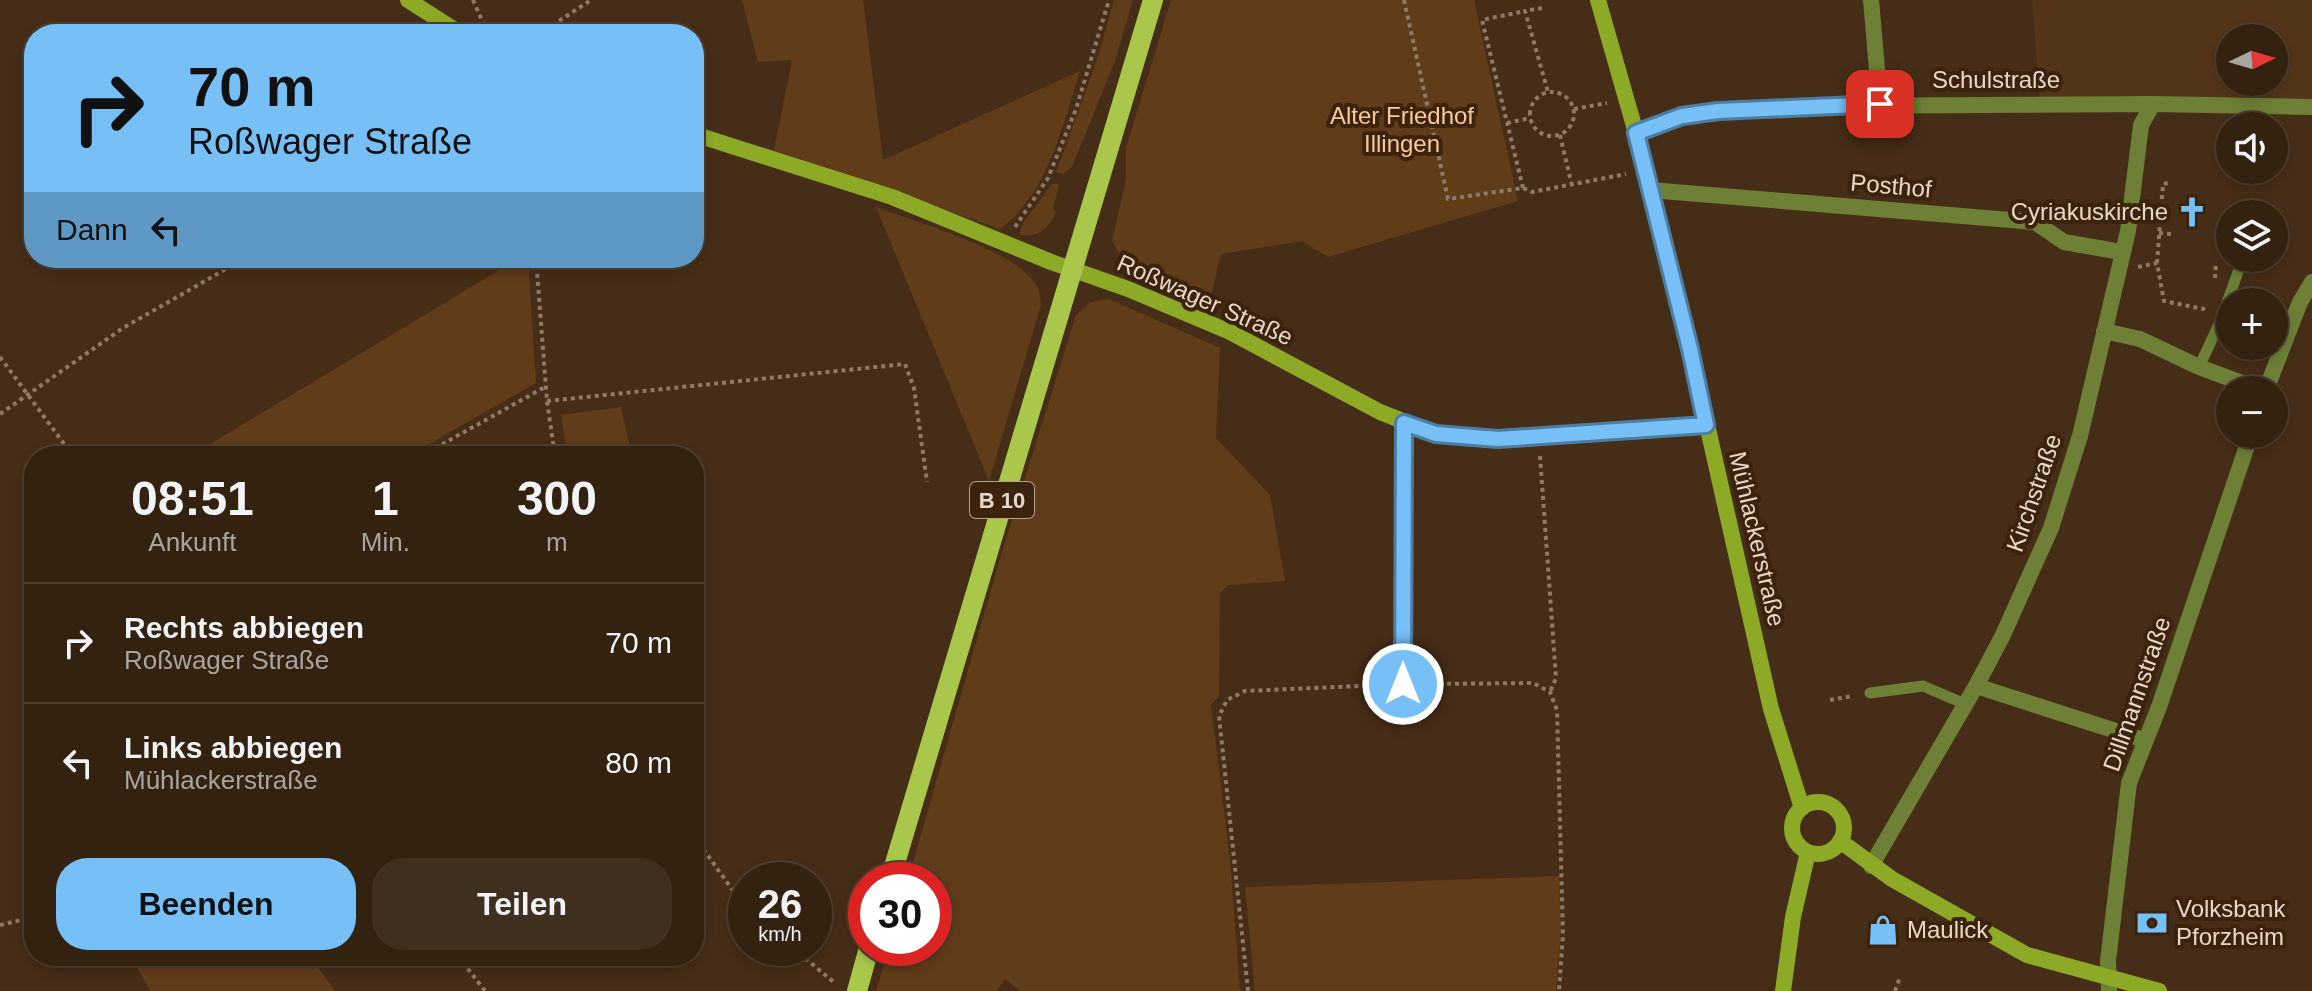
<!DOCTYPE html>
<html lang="de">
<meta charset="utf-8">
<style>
:root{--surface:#342211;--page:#3f2f1f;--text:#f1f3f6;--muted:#a9a49f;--line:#4e3f31;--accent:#76c0f7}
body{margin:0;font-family:Arial,sans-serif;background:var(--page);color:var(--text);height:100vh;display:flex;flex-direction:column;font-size:30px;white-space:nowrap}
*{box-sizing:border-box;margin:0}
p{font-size:26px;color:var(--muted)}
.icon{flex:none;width:44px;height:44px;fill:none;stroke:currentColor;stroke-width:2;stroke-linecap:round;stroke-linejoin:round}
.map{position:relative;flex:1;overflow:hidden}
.panel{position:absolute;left:24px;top:446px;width:680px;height:520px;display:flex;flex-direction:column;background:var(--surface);border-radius:32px;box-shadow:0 4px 12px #0003,0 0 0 2px var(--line)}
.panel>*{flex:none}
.guide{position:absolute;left:24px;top:24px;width:680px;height:244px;border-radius:32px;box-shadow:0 4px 12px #0003,0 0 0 2px var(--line);background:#76c0f7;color:#111;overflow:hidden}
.needle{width:52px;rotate:85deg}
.controls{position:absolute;left:2216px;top:24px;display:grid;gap:16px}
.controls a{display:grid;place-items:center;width:72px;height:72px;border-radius:50%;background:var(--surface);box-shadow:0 4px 12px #0003,0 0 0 2px var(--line);font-size:40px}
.speed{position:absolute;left:728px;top:862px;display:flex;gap:16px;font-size:40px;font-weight:700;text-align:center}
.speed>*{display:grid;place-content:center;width:104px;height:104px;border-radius:50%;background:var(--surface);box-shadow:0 4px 12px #0003,0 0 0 2px var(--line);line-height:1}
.speed small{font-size:20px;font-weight:400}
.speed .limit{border:12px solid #d22;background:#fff;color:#111}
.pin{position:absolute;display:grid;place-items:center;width:68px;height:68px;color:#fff;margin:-34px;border-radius:16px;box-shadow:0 4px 12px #0006}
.me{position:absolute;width:88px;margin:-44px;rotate:0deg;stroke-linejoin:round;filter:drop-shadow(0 0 6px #0008)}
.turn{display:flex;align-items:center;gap:28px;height:168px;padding:0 32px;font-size:36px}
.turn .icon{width:104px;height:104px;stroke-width:2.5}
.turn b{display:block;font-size:56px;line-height:68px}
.then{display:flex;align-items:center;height:76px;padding:0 32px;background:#0003;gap:16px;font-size:30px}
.eta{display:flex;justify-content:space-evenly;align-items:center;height:136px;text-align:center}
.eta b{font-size:48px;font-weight:700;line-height:56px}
.button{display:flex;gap:16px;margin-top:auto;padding:16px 32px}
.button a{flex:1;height:92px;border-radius:32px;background:var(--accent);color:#111;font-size:32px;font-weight:700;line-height:92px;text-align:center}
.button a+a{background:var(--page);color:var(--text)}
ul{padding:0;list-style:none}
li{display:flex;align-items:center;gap:24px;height:120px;padding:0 32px;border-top:2px solid var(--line)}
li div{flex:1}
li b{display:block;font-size:30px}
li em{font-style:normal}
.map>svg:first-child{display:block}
.built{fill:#543519;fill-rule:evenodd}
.green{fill:#613c19}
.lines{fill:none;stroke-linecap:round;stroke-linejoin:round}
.path{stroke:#8f7a69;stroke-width:4;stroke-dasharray:4 4;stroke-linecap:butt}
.lane{stroke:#6d8036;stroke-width:11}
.street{stroke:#6d8036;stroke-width:16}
.secondary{stroke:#8caa26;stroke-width:16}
.primary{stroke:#a9c84b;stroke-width:20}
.route-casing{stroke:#4d7da1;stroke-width:20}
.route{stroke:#76c0f7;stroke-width:14}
.labels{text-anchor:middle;stroke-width:8;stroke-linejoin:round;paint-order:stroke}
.shield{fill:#3b230d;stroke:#b3a191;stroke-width:2}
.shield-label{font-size:22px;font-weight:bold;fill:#e7d7ca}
.street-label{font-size:24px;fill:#e7d7ca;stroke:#3b230d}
.park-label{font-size:24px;fill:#f9c89e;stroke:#3b230d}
.poi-label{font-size:24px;fill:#e7d7ca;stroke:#3b230d;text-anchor:start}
</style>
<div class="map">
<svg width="2312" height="991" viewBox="0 0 2312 991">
<rect width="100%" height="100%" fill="#462d17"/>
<path class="built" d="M2032,0H2312V106H2040ZM2230,38H2274V82H2230Z"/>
<path class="green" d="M742,0H863L883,160L1080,71C1063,124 1048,194 1000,229L774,150L792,60L758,62Z
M1114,0H1133L1115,61L1072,167L1063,174L1056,172L1097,60Z
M1171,0H1474L1518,201L1328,257L1302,241L1221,254L1209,304L1144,283L1129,272L1112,240L1126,180V148Z
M1052,184H1059L1053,209L1056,212C1049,228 1038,238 1019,235L1023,223Z
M876,207C915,222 1017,250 1037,286C1040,291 1040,299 1041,305L989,481Z
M519,258H528L536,383L408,456H190Z
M1109,299L1220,348L1216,438L1270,495L1285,581L1228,585L1220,593L1219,696L1211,705L1230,859L1240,991H1020L1005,979L996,991H876L889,948H934V880H908L1001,555L1076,315L1091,302Z
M621,407L632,456H568L561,415Z
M1559,876L1561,929L1556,991H1255L1245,887Z
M129,956H310L335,991H151Z"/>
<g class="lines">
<path class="path" d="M473,0L488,34
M1404,0L1448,199L1523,188L1532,192L1626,174
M1542,8L1525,11L1548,92
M539,34L591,0
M1530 114a22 22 0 1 1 44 0a22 22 0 1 1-44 0Z
M1574,109L1607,103
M1507,123L1530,118
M1560,135L1572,186
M1523,188L1482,20L1525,11
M1015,227L1048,178L1076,109L1109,0
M2159,233L2171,234
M536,258L547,401L555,456
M2157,263L2163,184L2168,183
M2138,267L2157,263L2164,301L2203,309L2205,304
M2215,278L2216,264
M0,357L73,456
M547,401L905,364L914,388L927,482
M0,414L123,328L245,258
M421,456L545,387
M1540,456L1556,678L1550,692
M1423,684L1533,683L1550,692L1557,710L1563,934L1559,991
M1830,700L1852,696
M694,836L746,909
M0,925L34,917
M793,948L836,984
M458,956L485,991
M1248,991L1219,716L1227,700L1245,691L1383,685
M1895,991L1900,977"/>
<path class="lane" d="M2199,367L2220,322L2243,258
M1870,693L1923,686L1965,704"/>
<path class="street" d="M1871,0L1880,104
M1636,133L1682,116L1804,106L2153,104L2312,107
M1650,190L2035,222L2064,242L2121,252
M2104,331L2140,339L2199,367L2261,390
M2266,390L2300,302L2312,282
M1403,684L1404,423
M1976,686L2144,740
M1871,866L1976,686L2002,637L2051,528L2080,436L2128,231L2141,125L2153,104
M2109,991L2108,961L2129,783L2159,707L2251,434"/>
<path class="secondary" d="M408,0L461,34
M1598,0L1636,133L1690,349L1771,709L1802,808
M694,134L892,197L1051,262L1128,289L1230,332L1380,412L1436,434L1498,439L1706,425
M1792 828a26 26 0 1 1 52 0a26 26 0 1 1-52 0Z
M1840,841L1892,879L2027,955L2159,991
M1783,991L1793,917L1808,852"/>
<path class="primary" d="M890,880L1153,0
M857,991L869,948"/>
</g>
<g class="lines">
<g class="route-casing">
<path id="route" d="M1403,684L1404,423L1436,434L1498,439L1706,425L1690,349L1636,133L1682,116L1718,111L1880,104"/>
</g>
<use href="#route" class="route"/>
</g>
<defs>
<g id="church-bare" transform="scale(2.4)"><path d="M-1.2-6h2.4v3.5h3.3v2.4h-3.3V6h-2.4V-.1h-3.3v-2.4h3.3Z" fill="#76c0f7" stroke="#3b230d" stroke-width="2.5" paint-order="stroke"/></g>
<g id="bank-bare" transform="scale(2.4)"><path d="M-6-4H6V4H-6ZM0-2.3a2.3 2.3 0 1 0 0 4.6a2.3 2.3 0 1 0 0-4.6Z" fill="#76c0f7" stroke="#3b230d" stroke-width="2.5" paint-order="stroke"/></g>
<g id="shop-bare" transform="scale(2.4)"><path d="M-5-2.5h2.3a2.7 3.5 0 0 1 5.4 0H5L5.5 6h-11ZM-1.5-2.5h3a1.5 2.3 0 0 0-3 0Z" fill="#76c0f7" stroke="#3b230d" stroke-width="2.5" paint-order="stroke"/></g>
</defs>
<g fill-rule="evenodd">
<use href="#church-bare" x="2192" y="212"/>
<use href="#bank-bare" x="2152" y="923"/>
<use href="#shop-bare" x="1883" y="930"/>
</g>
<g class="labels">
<rect class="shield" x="970" y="482" width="64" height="36" rx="6"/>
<g class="shield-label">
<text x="1002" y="508">B 10</text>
</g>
<g class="street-label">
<text x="1996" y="88">Schulstraße</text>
<text transform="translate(1891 186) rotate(5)" y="8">Posthof</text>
<text transform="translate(1205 300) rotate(24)" y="8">Roßwager Straße</text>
<text transform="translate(2034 493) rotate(-71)" y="8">Kirchstraße</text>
<text transform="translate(1757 539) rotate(77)" y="8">Mühlackerstraße</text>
<text transform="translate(2137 694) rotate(-71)" y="8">Dillmannstraße</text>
</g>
<g class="park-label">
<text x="1402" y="124">Alter Friedhof<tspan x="1402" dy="28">Illingen</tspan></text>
</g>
<g class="poi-label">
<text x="2168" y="220" text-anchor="end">Cyriakuskirche</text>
<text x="2176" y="917">Volksbank<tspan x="2176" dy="28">Pforzheim</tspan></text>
<text x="1907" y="938">Maulick</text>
</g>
</g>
</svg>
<div class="controls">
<a><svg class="needle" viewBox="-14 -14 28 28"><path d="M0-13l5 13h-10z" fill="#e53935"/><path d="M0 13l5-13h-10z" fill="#a9a49f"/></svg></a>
<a><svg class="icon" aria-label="sound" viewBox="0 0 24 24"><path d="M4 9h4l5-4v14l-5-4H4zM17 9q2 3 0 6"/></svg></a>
<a><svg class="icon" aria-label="layers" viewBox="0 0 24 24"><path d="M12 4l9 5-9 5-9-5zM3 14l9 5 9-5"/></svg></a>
<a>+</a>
<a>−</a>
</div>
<div class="speed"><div>26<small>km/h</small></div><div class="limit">30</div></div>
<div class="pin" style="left:1880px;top:104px;background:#d93025"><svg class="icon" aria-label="arrive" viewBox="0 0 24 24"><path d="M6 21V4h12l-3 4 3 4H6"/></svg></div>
<svg class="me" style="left:1403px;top:684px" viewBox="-20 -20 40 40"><circle r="17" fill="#76c0f7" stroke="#fff" stroke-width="3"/><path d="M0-11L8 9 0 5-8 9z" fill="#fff"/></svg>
<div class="guide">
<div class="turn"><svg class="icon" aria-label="right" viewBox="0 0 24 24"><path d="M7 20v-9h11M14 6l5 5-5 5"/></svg><div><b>70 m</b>Roßwager Straße</div></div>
<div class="then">Dann<svg class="icon" aria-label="left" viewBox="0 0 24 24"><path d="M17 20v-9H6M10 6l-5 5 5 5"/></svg></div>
</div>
<section class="panel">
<div class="eta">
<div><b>08:51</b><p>Ankunft</p></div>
<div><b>1</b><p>Min.</p></div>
<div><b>300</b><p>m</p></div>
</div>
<ul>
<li><svg class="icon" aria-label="right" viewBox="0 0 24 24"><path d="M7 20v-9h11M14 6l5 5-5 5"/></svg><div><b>Rechts abbiegen</b><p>Roßwager Straße</p></div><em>70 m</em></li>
<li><svg class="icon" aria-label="left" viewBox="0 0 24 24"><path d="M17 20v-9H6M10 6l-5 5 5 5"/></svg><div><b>Links abbiegen</b><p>Mühlackerstraße</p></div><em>80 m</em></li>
</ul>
<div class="button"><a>Beenden</a><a>Teilen</a></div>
</section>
</div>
